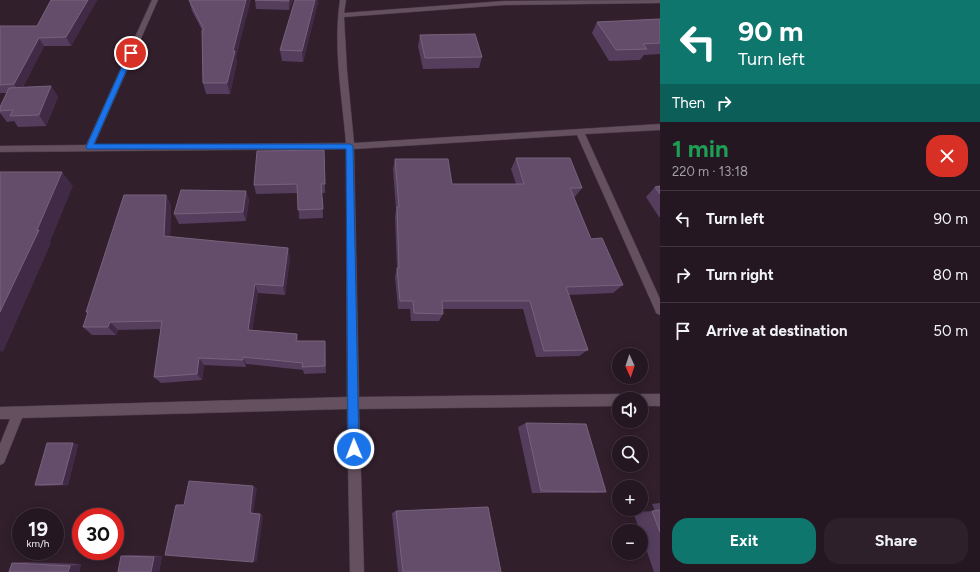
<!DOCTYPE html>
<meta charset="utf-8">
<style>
:root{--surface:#251721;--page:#2d202a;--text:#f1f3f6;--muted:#a39fa5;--line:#42363f;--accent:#0f766e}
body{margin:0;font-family:Figtree,sans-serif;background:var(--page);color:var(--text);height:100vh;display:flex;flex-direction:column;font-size:15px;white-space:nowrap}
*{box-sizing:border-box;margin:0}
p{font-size:13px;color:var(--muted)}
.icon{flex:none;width:22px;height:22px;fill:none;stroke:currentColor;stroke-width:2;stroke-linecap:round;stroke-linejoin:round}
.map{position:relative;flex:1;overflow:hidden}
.drawer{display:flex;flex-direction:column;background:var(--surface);width:320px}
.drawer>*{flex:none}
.guide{background:#0f766e;color:#fff;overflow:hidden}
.needle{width:26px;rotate:177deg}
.controls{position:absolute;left:612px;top:348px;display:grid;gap:8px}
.controls a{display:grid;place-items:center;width:36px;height:36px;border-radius:50%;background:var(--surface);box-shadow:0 2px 10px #0003,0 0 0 1px var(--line);font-size:20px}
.speed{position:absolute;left:12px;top:508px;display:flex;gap:8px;font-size:20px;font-weight:700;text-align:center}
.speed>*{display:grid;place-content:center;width:52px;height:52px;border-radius:50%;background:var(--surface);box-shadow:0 2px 10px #0003,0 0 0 1px var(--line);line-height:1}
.speed small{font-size:10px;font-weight:400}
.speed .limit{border:6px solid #d22;background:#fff;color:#111}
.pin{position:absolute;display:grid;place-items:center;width:34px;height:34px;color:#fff;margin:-17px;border:2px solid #fff;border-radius:50%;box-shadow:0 1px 4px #0007}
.me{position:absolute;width:44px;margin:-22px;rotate:359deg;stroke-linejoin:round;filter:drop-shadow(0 0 3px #0008)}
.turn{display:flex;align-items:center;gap:14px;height:84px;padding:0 12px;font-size:18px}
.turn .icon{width:52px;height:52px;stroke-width:2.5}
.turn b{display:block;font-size:28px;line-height:34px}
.then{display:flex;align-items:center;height:38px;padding:0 12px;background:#0003;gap:8px;font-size:15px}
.round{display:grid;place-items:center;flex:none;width:42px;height:42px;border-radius:16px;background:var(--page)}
.summary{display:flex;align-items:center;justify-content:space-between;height:68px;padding:0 12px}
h1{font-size:24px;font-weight:700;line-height:30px;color:#1e9e55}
.action{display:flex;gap:8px;margin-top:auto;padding:8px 12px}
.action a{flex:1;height:46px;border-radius:16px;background:var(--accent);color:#fff;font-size:16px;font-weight:700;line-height:46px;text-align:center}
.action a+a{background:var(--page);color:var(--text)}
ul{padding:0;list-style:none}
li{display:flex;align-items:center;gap:12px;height:56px;padding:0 12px;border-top:1px solid var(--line)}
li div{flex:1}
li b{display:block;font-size:15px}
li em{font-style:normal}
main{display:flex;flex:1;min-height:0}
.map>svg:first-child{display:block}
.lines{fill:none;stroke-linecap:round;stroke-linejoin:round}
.minor-casing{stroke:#4b3c47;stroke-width:1}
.minor{fill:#64505e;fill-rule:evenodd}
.wall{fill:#553d5e}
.shaded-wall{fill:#412a45}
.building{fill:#644d6b;stroke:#77627d}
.route{fill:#1a73e8;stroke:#114b97}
</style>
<main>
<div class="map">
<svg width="660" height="572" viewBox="0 0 660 572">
<rect width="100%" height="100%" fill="#311f2c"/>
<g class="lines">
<g class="minor-casing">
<path id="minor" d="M152,0H158L94,145L346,143C342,96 333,47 340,0H346L344,13L504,1L660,0V3L504,5L344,17L347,71L354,143L660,124V130L585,134L660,299V315L656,313L655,310L577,135L354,149L359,397L619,394L623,396L624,399H619V406L359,409L364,572H350L347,409L22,418L4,463L0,465V444L10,419H0V407L347,397L346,149L0,152V146L86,145Z
M641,394H660V406H641V399H636L637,396Z"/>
</g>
<use href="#minor" class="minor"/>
</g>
<path class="wall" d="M51,0H97L71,46H44L23,87L51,86L58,97L46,126L18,127L14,121L7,122L0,113V107L7,93H0V26H37Z
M189,0L236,58L237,62L230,94H206L203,83L202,30L192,11Z
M255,0H293L289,10L256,9Z
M318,2L303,62L282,61L280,50Z
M660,19V54L644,55L640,60L609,61L592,33L597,22Z
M420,35L482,57L479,68L423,69L418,46Z
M324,150L325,193H322L323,218L299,219L298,193L256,194L254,185Z
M516,158L582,188L574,198L591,239L623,285L613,293L569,295L588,350L579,356L536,357L523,309H443V314L439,321H411L410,309H398L395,276L397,269L395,217L396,210L393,169L395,159L452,184H516L511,169Z
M660,186V217H659L646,197L655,187Z
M246,191L249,200L246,221L179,224L174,214Z
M166,195L171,206L170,237L288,248L290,258L285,295L258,293L252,330L297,334L298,341H325L326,373L304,374L303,370L246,364V367L204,365L202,380L161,383L154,377L161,329L118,330L116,335H92L83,327L88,313L86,312Z
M526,423L606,492L594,493H532L518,427Z
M73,443L78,445L68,485L42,486L35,485Z
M660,503V572H654L641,534V531H640L633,512L655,511L652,504Z
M396,511L501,572H398L392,513Z
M130,555L162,556L159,572L121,556Z
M26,562L81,564L79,572H9L12,563Z"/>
<path class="shaded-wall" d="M88,0H97L71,46L66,37Z
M246,0H251L236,58L237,62L230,94L227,83L233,51Z
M289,0H293L289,10Z
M315,0H318V2L303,62L302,51Z
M39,38L44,46L20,93L14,84Z
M51,86L58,97L46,126L39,115Z
M62,172L73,186L50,242L51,243L3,352L0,351V312Z
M246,191L249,200L246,221L243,212Z
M166,195L171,206L170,246L164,236Z
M288,248L290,258L285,295L283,286Z
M255,284L258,293L251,337L248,330Z
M110,322L118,330L116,335L108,327Z
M297,334L298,341H296Z
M243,357L246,364V367L243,360Z
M199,358L204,365L202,380L197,374Z
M73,443L78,445L68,485L62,484Z
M253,486L257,488L253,514L250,513Z
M260,514L263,515L257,561L253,562Z
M162,556L159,572H151L154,557Z
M81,564L79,572H68L70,566Z"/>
<path class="building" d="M51,0H88L66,37L39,38L14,84L0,85V26H37Z
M189,0H246L233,51H235L227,83H203L202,30H204Z
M255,0H289V1Z
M295,0H315L302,51L280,50Z
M660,19V43L643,44L647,49L616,50L597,22Z
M475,34L482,57L425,58L420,35Z
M51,86L39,115L10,116L13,110L0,111V107L9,88Z
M324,150L325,184H321L323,209L298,210L297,184L254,185L257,151Z
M516,158H570L582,188H570L591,239L602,238L623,285L566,287L588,350L544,351L530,301H442L443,314L414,313L413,301H400L397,268H399L397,207H399L395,159H448L452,184H524Z
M0,172H62L37,230H39L0,312Z
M660,186V194L655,187Z
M181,190L246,191L243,212L174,214Z
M124,195H166L164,236L288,248L283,286L255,284L248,330L297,334L296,341H325V366L302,367L303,363L243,357V360L199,358L197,374L154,377L162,321L110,322L108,327H83L88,312H86Z
M526,423L586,424L606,492L541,491Z
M47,443H73L62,484L35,485Z
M189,481L253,486L250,513L260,514L253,562L165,555L176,505H184Z
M488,507L501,572H403L396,511Z
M660,510V532L652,511Z
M121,556L154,557L151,572H118Z
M12,563L70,566L68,572H9Z"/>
<path class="route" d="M131,51L134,53L94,144H350L353,146L359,449L358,453L354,455L350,453L348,449L346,149H87L86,147L128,53Z"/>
</svg>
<div class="controls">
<a><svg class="needle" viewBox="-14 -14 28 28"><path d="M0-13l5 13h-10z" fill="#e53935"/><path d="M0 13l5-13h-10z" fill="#a39fa5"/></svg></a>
<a><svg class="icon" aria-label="sound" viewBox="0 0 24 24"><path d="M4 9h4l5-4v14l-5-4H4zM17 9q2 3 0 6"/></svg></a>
<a><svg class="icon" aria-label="search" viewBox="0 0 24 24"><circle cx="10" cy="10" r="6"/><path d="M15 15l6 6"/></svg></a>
<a>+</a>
<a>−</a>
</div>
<div class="speed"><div>19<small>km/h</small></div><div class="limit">30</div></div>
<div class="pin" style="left:131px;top:53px;background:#d93025"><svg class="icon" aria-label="arrive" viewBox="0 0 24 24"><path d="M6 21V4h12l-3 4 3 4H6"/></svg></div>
<svg class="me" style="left:354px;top:449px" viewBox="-20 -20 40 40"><circle r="17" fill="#1a73e8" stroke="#fff" stroke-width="3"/><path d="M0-11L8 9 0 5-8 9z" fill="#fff"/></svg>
</div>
<section class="drawer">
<div class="guide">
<div class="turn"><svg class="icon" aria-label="left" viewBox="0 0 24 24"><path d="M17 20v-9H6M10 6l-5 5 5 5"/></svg><div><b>90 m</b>Turn left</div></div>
<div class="then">Then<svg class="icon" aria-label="right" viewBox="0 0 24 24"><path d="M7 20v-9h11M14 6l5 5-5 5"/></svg></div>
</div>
<div class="summary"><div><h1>1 min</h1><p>220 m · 13:18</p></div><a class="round" style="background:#d93025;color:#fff"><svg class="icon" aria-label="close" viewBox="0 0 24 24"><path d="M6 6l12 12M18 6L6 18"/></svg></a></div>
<ul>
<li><svg class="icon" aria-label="left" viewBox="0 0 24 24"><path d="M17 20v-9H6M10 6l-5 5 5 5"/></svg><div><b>Turn left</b></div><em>90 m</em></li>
<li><svg class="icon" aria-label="right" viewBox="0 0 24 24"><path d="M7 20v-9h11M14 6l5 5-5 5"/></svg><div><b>Turn right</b></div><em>80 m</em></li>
<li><svg class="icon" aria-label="arrive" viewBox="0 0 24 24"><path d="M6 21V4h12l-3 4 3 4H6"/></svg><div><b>Arrive at destination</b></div><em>50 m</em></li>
</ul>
<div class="action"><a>Exit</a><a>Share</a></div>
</section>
</main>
